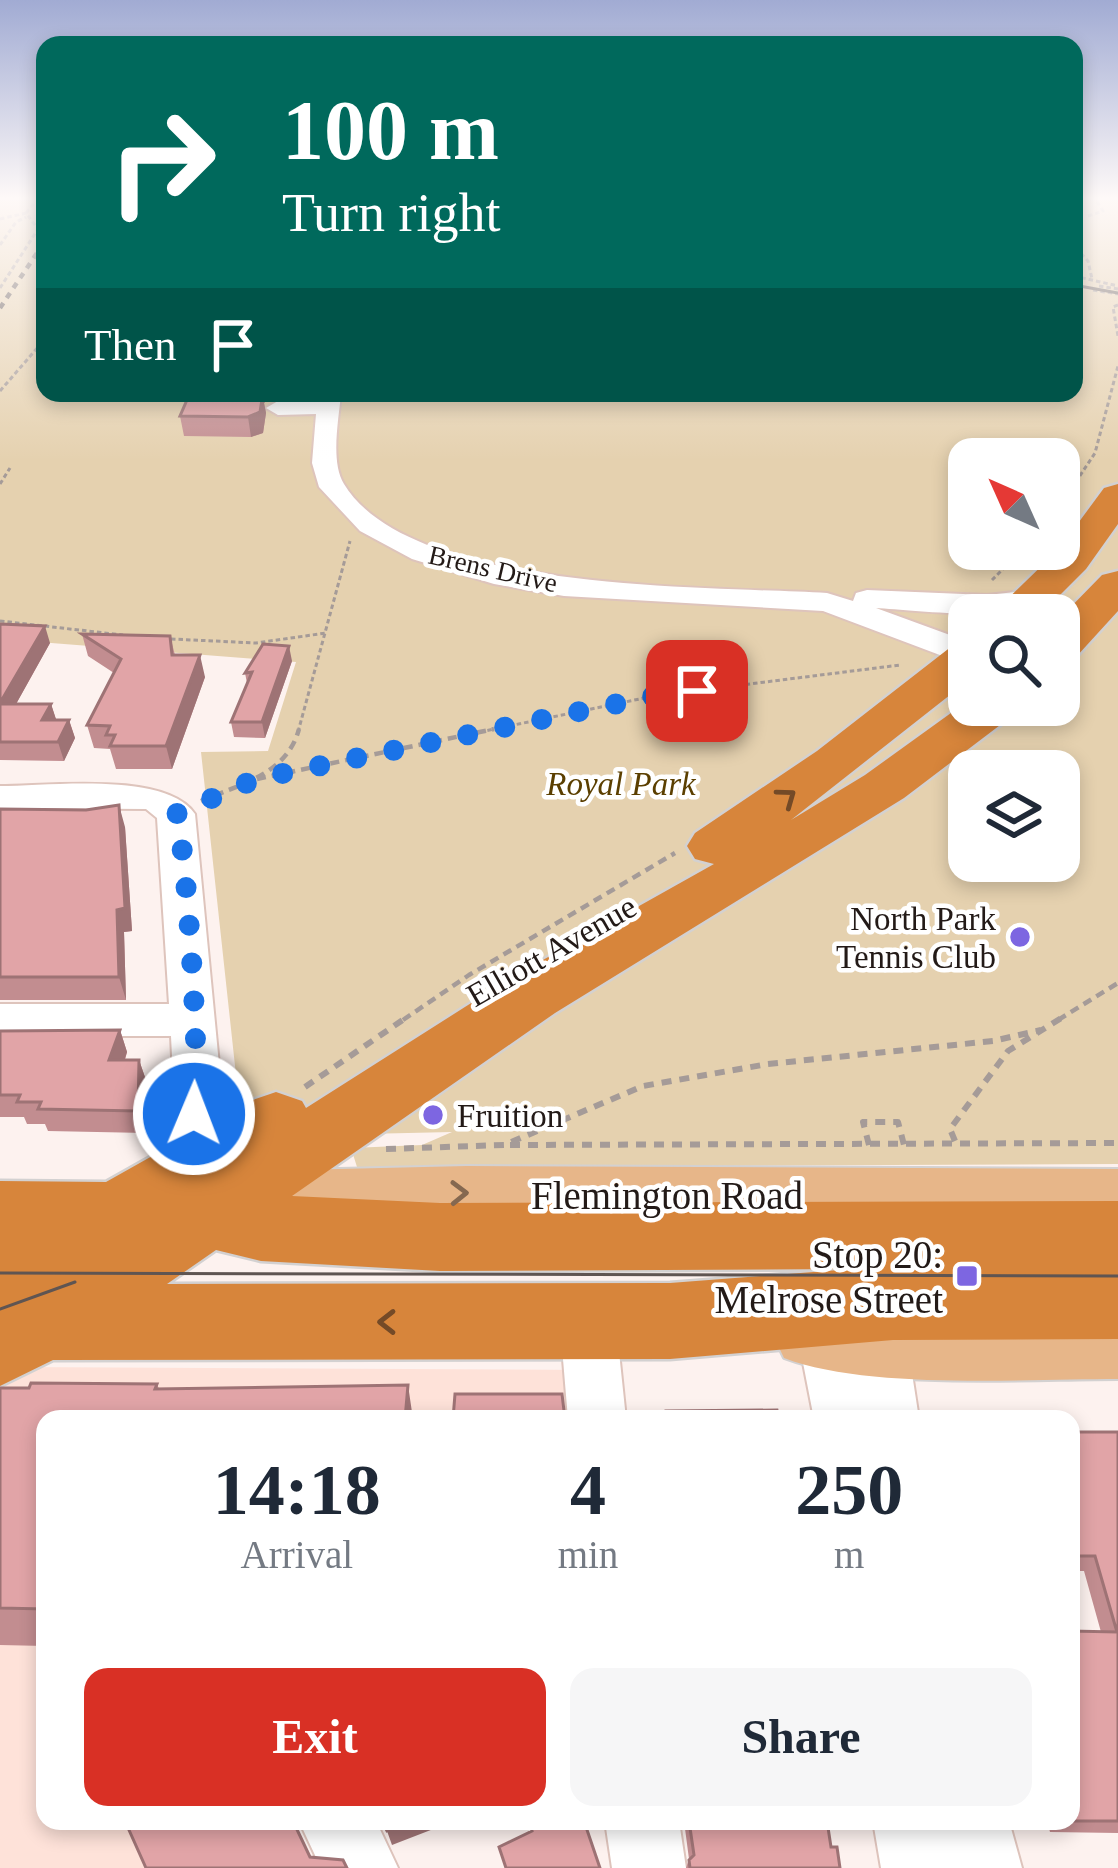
<!DOCTYPE html>
<style>
:root{--surface:#fff;--page:#f6f6f7;--text:#1f2937;--muted:#747a83;--accent:#d93025}
body{margin:0;font-family:Georgia,serif;background:var(--page);color:var(--text);height:100vh;display:flex;flex-direction:column;font-size:45px;white-space:nowrap}
*{box-sizing:border-box;margin:0}
p{font-size:39px;color:var(--muted)}
.icon{flex:none;width:66px;height:66px;fill:none;stroke:currentColor;stroke-width:2;stroke-linecap:round;stroke-linejoin:round}
.map{position:relative;flex:1;overflow:hidden}
.panel{position:absolute;left:36px;top:1410px;width:1044px;height:420px;display:flex;flex-direction:column;background:var(--surface);border-radius:24px;box-shadow:0 6px 18px #0003}
.panel>*{flex:none}
.guide{position:absolute;left:36px;top:36px;width:1047px;height:366px;border-radius:24px;box-shadow:0 6px 18px #0003;background:#00695c;color:#fff;overflow:hidden}
.needle{width:78px;rotate:315deg}
.tools{position:absolute;left:948px;top:438px;display:grid;gap:24px}
.tools a{display:grid;place-items:center;width:132px;height:132px;border-radius:24px;background:var(--surface);box-shadow:0 6px 18px #0003;font-size:60px}
.pin{position:absolute;display:grid;place-items:center;width:102px;height:102px;color:#fff;margin:-51px;border-radius:24px;box-shadow:0 6px 18px #0006}
.me{position:absolute;width:132px;margin:-66px;rotate:1deg;stroke-linejoin:round;filter:drop-shadow(0 0 9px #0008)}
.turn{display:flex;align-items:center;gap:42px;height:252px;padding:0 48px;font-size:54px}
.turn .icon{width:156px;height:156px;stroke-width:2.5}
.turn b{display:block;font-size:84px;line-height:102px}
.then{display:flex;align-items:center;height:114px;padding:0 48px;background:#0003;gap:24px;font-size:45px}
.eta{display:flex;justify-content:space-evenly;align-items:center;height:204px;text-align:center}
.eta b{font-size:72px;font-weight:800;line-height:84px}
.button{display:flex;gap:24px;margin-top:auto;padding:24px 48px}
.button a{flex:1;height:138px;border-radius:24px;background:var(--accent);color:#fff;font-size:48px;font-weight:800;line-height:138px;text-align:center}
.button a+a{background:var(--page);color:var(--text)}
.map>svg:first-child{display:block}
.built{fill:#fee2d9}
.green{fill:#e5d1af;fill-rule:evenodd}
.lines{fill:none;stroke-linecap:round;stroke-linejoin:round}
.minor-casing{stroke:#dec4bc;stroke-width:4}
.major-casing{stroke:#d3d1d1;stroke-width:4}
.highway-casing{stroke:#d3d1d1;stroke-width:5}
.path-far2{stroke:#a59b98;stroke-width:3;stroke-dasharray:4.5 3;stroke-linecap:butt}
.path-far1{stroke:#a59b98;stroke-width:4.5;stroke-dasharray:9 6;stroke-linecap:butt}
.path{stroke:#a59b98;stroke-width:6;stroke-dasharray:10 8;stroke-linecap:butt}
.minor{fill:#fff;fill-rule:evenodd}
.major{fill:#e7b689;fill-rule:evenodd}
.highway{fill:#d7853b;fill-rule:evenodd}
.tram{stroke:#5f5552;stroke-width:3}
.rail{stroke:#5f5552;stroke-width:4.5;stroke-dasharray:6 6;stroke-linecap:butt}
.wall{fill:#c28d90}
.shaded-wall{fill:#9e7375}
.building{fill:#e1a4a7;stroke:#9e7375;stroke-width:3}
.oneway{stroke:#744a27}
.oneway2{stroke:#856850}
.route{stroke:#1a73e8;stroke-width:21;stroke-dasharray:0 37.8}
.poi-dot{fill:#7d66e1;stroke:#fff;stroke-width:4.5}
.labels{text-anchor:middle;stroke-width:9;stroke-linejoin:round;paint-order:stroke}
.far-street-label{font-size:27px;fill:#231a17;stroke:#fff}
.park-label{font-size:33px;font-style:italic;fill:#5b3f00;stroke:#fff}
.poi-label{font-size:33px;fill:#231a17;stroke:#fff;text-anchor:end}
.street-label{font-size:33px;fill:#231a17;stroke:#fff}
.near-street-label{font-size:39px;fill:#231a17;stroke:#fff}
.near-poi-label{font-size:39px;fill:#231a17;stroke:#fff;text-anchor:end}
</style>
<div class="map">
<svg width="1118" height="1868" viewBox="0 0 1118 1868">
<rect width="100%" height="100%" fill="#fdf2ef"/>
<path class="built" d="M16,1367L590,1370L593,1419H45V1821H142L151,1868H0V1377Z"/>
<path class="green" d="M0,200H45V393H1074V200H1118V1164L357,1167L351,1148L422,1145L452,1132L147,1139L162,1078L236,1075L201,752L268,751L296,662L0,639ZM969,459H1059V549H969ZM969,615H1059V705H969ZM969,771H1059V861H969Z"/>
<g class="lines">
<g class="minor-casing">
<path id="minor" d="M1074,222L1083,227L1080,232L1074,233Z
M317,393H341C339,419 330,461 344,484C411,594 711,586 827,593L853,601L856,593L867,590L987,595L1033,590L1048,599C1025,624 912,610 876,608L969,642V666L823,611L564,596L494,584L412,559L360,531L319,487L312,463L316,414L278,415L266,408L278,401L317,399Z
M0,786C49,786 166,771 195,814L222,1096L188,1200L170,1206L152,1200L145,1185L174,1096L171,1036H0V1004H169L157,818L146,809L0,808Z
M588,1298L608,1305L616,1323L626,1419H568L560,1323L568,1305Z
M826,1311L846,1319L853,1335L859,1323L879,1315L899,1323L907,1341L919,1419H814L798,1337L806,1319Z
M299,1821H376L398,1868H321Z
M605,1821H679L686,1868H612Z
M873,1821H1009L1022,1868H881Z"/>
</g>
<g class="major-casing">
<path id="major" d="M467,1166L1118,1169V1223L467,1220L296,1224L238,1239L214,1231L205,1211L214,1191L296,1170Z
M809,1302L926,1312L1118,1313V1379C1025,1379 868,1390 784,1358L773,1335L784,1312Z"/>
</g>
<g class="highway-casing">
<path id="highway" d="M1118,484V524L1086,569L1040,615H991L1059,549L1104,488Z
M1118,571V611L1076,657L1059,661V619L1102,575Z
M969,641V680L791,820L865,775L969,700V705H1019L1012,716L904,798L555,1013L292,1196L440,1203L1118,1201V1339L893,1340L670,1359L53,1360L0,1386V1181L106,1182L250,1101L276,1092L302,1101L306,1108L509,979L714,864L695,859L687,846L695,833L817,751L952,646ZM216,1250L261,1261L440,1271L852,1269L670,1283L167,1284Z"/>
</g>
<path class="path-far2" d="M26,213L37,200
M1088,216L1103,211L1096,200
M0,219L26,213
M0,245L16,222L26,217
M1076,248L1088,261L1092,279
M1074,276L1118,286
M1099,286L1118,289
M0,288L38,229L26,213
M1093,290L1118,294
M1118,305L1113,307L1118,336
M0,391L45,339
M57,393L79,397L128,393
M0,484L10,468
M1059,507L1095,453L1118,366
M992,580L1023,549
M0,621L123,635
M171,639L256,643L326,633
M298,732L350,541
M480,732L654,696L900,665"/>
<path class="path-far1" d="M257,779L494,729
M201,801C241,784 287,774 299,729
M403,1020L469,975L675,853
M1058,1020L1118,983"/>
<path class="path" d="M305,1087L407,1017
M955,1141L950,1129L1008,1051L1063,1017
M510,1145L1118,1143
M869,1145L863,1122H898L904,1145
M386,1149L504,1145L643,1086L768,1064L993,1041L1041,1030"/>
<use href="#minor" class="minor"/>
<use href="#major" class="major"/>
<use href="#highway" class="highway"/>
<path class="tram" d="M1074,285L1118,293
M0,1273L1118,1276
M0,1309L75,1282"/>
<path class="rail" d="M0,308L45,241"/>
</g>
<path class="wall" d="M190,393H267L268,399L264,403L266,413L263,433L251,437L184,436L180,416Z
M0,624L50,643L16,704H51L56,720H69L75,738L64,761L0,760Z
M82,634L170,636L175,655L205,677L172,769H116L110,749L94,748L87,725L114,673L88,656Z
M292,661L265,738L234,737L231,722L247,683L245,673Z
M0,809L125,827L132,931L124,932L126,1000H0Z
M120,1030L127,1052L125,1060H139L147,1083L146,1133L48,1131L45,1124H27L24,1117H0V1031Z
M157,1384L159,1389L45,1419V1646L0,1645V1388Z
M1071,1432H1118V1833L1050,1832L1047,1821H1071L1101,1632L1084,1571H1071Z
M684,1821H827L831,1847L840,1868H686L689,1859Z"/>
<path class="shaded-wall" d="M260,393H267L268,399L264,403L266,413L263,433L251,437L248,417Z
M45,626L50,643L6,722L0,703Z
M289,646L292,661L265,738L262,722Z
M200,655L205,677L172,769L166,746Z
M51,704L57,722L42,720Z
M69,720L75,738L64,761L58,742Z
M119,805L125,827L132,931L124,932L126,1000L119,977L117,910Z
M120,1030L127,1052L117,1083L109,1060Z
M139,1060L147,1083L146,1133L138,1111Z
M408,1385L413,1419H405Z
M414,1821H454L392,1845L387,1831Z"/>
<path class="building" d="M190,393H263L260,412L248,417L180,416Z
M0,624L45,626L0,703Z
M82,634L170,636L172,655H200L166,746H110L115,735H106L110,726L87,725L121,659Z
M263,644L289,646L262,722H231L252,672L245,673Z
M0,704H51L42,720H69L58,742H0Z
M119,805L125,908L117,910L119,977H0V809L86,810Z
M120,1030L109,1060H139L138,1111L38,1109L41,1102H17L20,1095H0V1031Z
M31,1383L157,1384L155,1389L408,1385L405,1419H45V1609L0,1608V1388H29Z
M455,1394H562L565,1419H453Z
M777,1410L779,1419H666V1411Z
M1071,1432H1118V1821H1071V1631L1117,1632L1095,1556H1071Z
M125,1821H293L310,1857L343,1860L347,1868H146Z
M382,1821H414L387,1831Z
M529,1821H584L600,1868H506L499,1847L532,1831Z
M689,1821H827L831,1847H837L840,1868H690L689,1860L694,1855Z"/>
<defs><path id="oneway-chevron" d="M-2-3.5L2.5 0L-2 3.5" fill="none" stroke-width="1.6" stroke-linecap="round" stroke-linejoin="round" transform="scale(3)"/></defs>
<g class="oneway">
<use href="#oneway-chevron" transform="translate(787 797) rotate(-36)"/>
<use href="#oneway-chevron" transform="translate(387 1322) rotate(-180)"/>
</g>
<use class="oneway2" href="#oneway-chevron" transform="translate(459 1193) rotate(-1)"/>
<linearGradient id="sky" x2="0" y2="1"><stop stop-color="#a1abd3"/><stop offset="0.43" stop-color="#fef9f8"/><stop offset="1" stop-color="#fef9f8" stop-opacity="0"/></linearGradient>
<rect width="1118" height="461" fill="url(#sky)"/>
<g class="lines">
<path class="route" d="M194,1114C202,1085 186,840 176,814L256,779L654,696L697,691"/>
</g>
<g class="poi-dot">
<circle cx="1020" cy="937" r="12"/>
<circle cx="433" cy="1115" r="12"/>
<rect x="955" y="1264" width="24" height="24" rx="6"/>
</g>
<g class="labels">
<g class="far-street-label">
<text transform="translate(493 569) rotate(13)" y="9">Brens Drive</text>
</g>
<g class="park-label">
<text x="621" y="795">Royal Park</text>
</g>
<g class="poi-label">
<text x="996" y="930">North Park<tspan x="996" dy="38">Tennis Club</tspan></text>
<text x="457" y="1127" text-anchor="start">Fruition</text>
</g>
<g class="street-label">
<text transform="translate(551 950) rotate(-30)" y="12">Elliott Avenue</text>
</g>
<g class="near-street-label">
<text x="667" y="1209">Flemington Road</text>
</g>
<g class="near-poi-label">
<text x="943" y="1268">Stop 20:<tspan x="943" dy="45">Melrose Street</tspan></text>
</g>
</g>
</svg>
<div class="tools">
<a><svg class="needle" viewBox="-14 -14 28 28"><path d="M0-13l5 13h-10z" fill="#e53935"/><path d="M0 13l5-13h-10z" fill="#747a83"/></svg></a>
<a><svg class="icon" aria-label="search" viewBox="0 0 24 24"><circle cx="10" cy="10" r="6"/><path d="M15 15l6 6"/></svg></a>
<a><svg class="icon" aria-label="layers" viewBox="0 0 24 24"><path d="M12 4l9 5-9 5-9-5zM3 14l9 5 9-5"/></svg></a>
</div>
<div class="pin" style="left:697px;top:691px;background:#d93025"><svg class="icon" aria-label="arrive" viewBox="0 0 24 24"><path d="M6 21V4h12l-3 4 3 4H6"/></svg></div>
<svg class="me" style="left:194px;top:1114px" viewBox="-20 -20 40 40"><circle r="17" fill="#1a73e8" stroke="#fff" stroke-width="3"/><path d="M0-11L8 9 0 5-8 9z" fill="#fff"/></svg>
<div class="guide">
<div class="turn"><svg class="icon" aria-label="right" viewBox="0 0 24 24"><path d="M7 20v-9h11M14 6l5 5-5 5"/></svg><div><b>100 m</b>Turn right</div></div>
<div class="then">Then<svg class="icon" aria-label="arrive" viewBox="0 0 24 24"><path d="M6 21V4h12l-3 4 3 4H6"/></svg></div>
</div>
<section class="panel">
<div class="eta">
<div><b>14:18</b><p>Arrival</p></div>
<div><b>4</b><p>min</p></div>
<div><b>250</b><p>m</p></div>
</div>
<div class="button"><a>Exit</a><a>Share</a></div>
</section>
</div>
